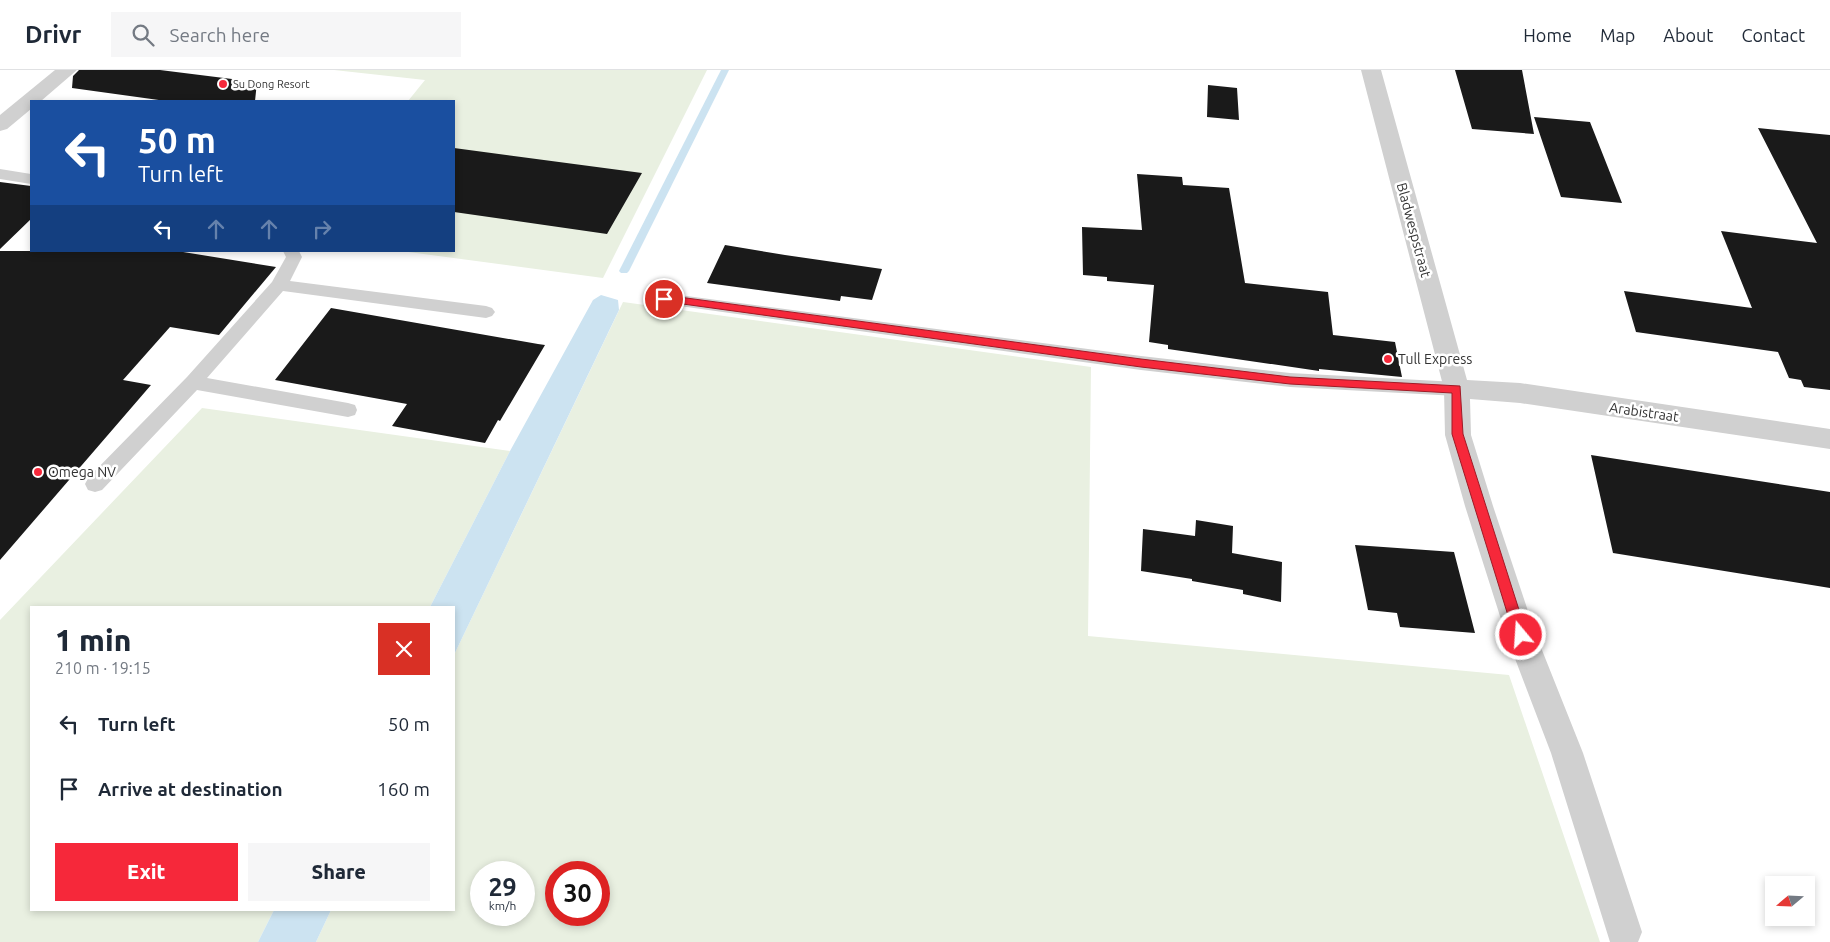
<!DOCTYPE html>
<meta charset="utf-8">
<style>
:root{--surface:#fff;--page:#f6f6f7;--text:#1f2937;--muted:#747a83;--line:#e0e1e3;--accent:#f6283a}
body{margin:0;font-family:Ubuntu,sans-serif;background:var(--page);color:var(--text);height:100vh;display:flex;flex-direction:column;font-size:19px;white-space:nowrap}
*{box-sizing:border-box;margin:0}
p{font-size:16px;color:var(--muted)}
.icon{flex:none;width:28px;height:28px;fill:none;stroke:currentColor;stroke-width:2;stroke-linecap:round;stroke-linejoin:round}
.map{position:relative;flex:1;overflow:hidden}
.sheet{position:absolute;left:30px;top:536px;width:425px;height:305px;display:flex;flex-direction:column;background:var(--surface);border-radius:0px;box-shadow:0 2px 8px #0003}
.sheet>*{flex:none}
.banner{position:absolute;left:30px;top:30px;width:425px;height:152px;border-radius:0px;box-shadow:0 2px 8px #0003;background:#1a4fa0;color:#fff;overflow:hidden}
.needle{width:32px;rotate:251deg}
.fabs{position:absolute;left:1765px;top:806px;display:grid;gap:10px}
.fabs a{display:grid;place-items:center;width:50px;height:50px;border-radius:0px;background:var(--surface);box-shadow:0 2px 8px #0003;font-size:25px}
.speed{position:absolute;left:470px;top:791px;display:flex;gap:10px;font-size:25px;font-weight:700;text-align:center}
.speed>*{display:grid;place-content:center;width:65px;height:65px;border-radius:50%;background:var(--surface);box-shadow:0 2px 8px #0003;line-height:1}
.speed small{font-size:12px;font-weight:400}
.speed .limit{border:8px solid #d22;background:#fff;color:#111}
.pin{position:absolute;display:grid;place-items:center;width:42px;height:42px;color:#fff;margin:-21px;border:2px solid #fff;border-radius:50%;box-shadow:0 1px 5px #0007}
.me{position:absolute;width:55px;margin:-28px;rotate:342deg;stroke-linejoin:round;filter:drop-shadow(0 0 4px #0008)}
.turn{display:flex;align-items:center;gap:18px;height:105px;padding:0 25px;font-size:22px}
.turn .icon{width:65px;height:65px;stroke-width:2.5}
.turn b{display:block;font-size:35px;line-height:42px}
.lanes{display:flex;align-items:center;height:48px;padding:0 25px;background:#0003;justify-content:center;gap:25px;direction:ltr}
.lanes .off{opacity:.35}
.round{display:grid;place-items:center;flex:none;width:52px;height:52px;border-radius:0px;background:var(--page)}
.overview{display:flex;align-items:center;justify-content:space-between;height:85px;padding:0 25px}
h1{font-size:30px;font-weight:800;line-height:38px}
.action{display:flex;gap:10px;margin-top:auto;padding:10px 25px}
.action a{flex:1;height:58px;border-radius:0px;background:var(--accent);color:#fff;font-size:20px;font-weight:800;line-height:58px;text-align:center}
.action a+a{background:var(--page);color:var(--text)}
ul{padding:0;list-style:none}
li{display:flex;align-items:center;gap:15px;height:65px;padding:0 25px}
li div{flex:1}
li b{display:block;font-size:19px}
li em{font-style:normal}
header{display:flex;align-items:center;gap:30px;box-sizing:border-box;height:70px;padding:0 25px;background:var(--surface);border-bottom:1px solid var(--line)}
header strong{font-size:24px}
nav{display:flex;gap:28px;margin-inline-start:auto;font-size:18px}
.search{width:350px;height:45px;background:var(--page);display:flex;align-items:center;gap:12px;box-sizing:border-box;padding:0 18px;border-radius:0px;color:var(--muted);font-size:19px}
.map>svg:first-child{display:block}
.green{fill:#e9f0e1;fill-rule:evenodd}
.water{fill:#cce3f1}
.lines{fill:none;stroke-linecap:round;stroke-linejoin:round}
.stream{fill:#cce3f1;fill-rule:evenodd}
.building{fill:#1a1a1a}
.service{fill:#d0d0d0;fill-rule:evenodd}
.minor{fill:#d0d0d0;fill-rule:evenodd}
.tertiary{fill:#d0d0d0;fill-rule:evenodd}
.route{fill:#f6283a;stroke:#a01a26}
.poi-dot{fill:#f6283a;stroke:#fff;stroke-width:2}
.labels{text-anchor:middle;stroke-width:5;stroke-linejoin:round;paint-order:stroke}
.far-poi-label{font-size:11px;fill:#333;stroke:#fff;text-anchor:start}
.street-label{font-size:14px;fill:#333;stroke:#fff}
.poi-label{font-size:14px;fill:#333;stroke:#fff;text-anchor:start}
</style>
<header>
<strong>Drivr</strong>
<div class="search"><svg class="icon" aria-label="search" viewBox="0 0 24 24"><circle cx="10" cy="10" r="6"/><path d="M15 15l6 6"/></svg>Search here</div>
<nav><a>Home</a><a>Map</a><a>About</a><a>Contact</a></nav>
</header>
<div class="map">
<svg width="1830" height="872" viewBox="0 0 1830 872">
<rect width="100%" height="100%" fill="#fff"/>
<path class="green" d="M334,0H707L603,208L401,181H454V31H408L425,10Z
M623,232L1091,297L1088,566L1509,605L1600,872H316L331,840H454V585ZM481,802H524V845H481ZM556,802H599V845H556Z
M202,338L510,381L430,537L31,538V840H274L258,872H0V550Z"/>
<path class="water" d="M601,225L618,230L619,240L454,585V538L430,537L510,381L593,230Z
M274,840H331L316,872H258Z"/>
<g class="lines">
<path class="stream" d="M721,0H729L629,201L627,203H621L619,201Z"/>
</g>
<path class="building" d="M79,0H160L257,12L255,31H166L72,18L73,6Z
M1455,0H1522L1534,64L1472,59Z
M1208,15L1237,18L1239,50L1207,47Z
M1534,47L1590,52L1622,133L1561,127Z
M1758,58L1830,65V320L1804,317L1801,310L1789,308L1778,282L1636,262L1624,221L1752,238L1721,161L1817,173Z
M454,78L642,103L607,164L454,142Z
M1137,104L1182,107L1183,115L1229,118L1245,213L1328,222L1333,265L1395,272L1402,307L1319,299V301L1168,279V275L1149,272L1154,215L1107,211V207L1083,205L1082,157L1142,160Z
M0,112L31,116V149L0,179Z
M725,175L785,185L882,199L872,230L841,226L840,231L707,213Z
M0,181H177L276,197L219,265L170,257L123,310L151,315L0,490Z
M331,238L538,274L545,275L500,351L498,350L485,373L392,356L407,334L275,310Z
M1591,385L1830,422V518L1613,483Z
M1196,450L1233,456L1232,483L1282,492L1281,532L1243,524V520L1192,511V509L1141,501L1143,459L1195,466Z
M1355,475L1454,482L1475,563L1400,557L1397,543L1368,540Z"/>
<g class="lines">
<path class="service" d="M0,99L31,104V114L0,109Z
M283,181H299L302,187L290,211L486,236L492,238L495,242L492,246L486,248L283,221L207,308L348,333L355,335L357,340L355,345L348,347L197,320L102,420L95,422L88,420L85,414L88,408L187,307L272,212L286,187Z
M664,223L1141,286L1290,303L1457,312L1463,314L1466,319L1463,324L1457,326L1290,317L1141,300L658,233L655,229L658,225Z"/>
<path class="minor" d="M1361,0H1381L1467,310L1520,313L1830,359V379L1520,333L1470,329L1471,365L1493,436L1536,565L1583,683L1642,862L1638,872H1610L1551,683L1506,565L1465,436L1445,365L1444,319Z"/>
<path class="tertiary" d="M55,0H77L41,31H31V39L7,59L0,61V45Z"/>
</g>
<path class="route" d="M664,225L1141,289L1290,307L1460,316L1463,364L1527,565L1525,569L1521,571L1516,569L1514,565L1452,364V323L1290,314L1141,297L661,231V226Z"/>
<g class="poi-dot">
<circle cx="223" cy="14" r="5"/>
<circle cx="1388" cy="289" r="5"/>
<circle cx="38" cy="402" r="5"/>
</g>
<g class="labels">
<g class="far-poi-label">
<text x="233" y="18">Su Dong Resort</text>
</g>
<g class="street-label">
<text transform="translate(1414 160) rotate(75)" y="5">Bladwespstraat</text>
<text transform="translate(1644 342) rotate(8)" y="5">Arabistraat</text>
</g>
<g class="poi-label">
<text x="1398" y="294">Tull Express</text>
<text x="48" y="407">Omega NV</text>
</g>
</g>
</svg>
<div class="fabs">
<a><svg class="needle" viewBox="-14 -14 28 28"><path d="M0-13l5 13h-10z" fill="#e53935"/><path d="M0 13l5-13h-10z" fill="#747a83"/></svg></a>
</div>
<div class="speed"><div>29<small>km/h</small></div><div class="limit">30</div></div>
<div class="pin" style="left:664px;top:229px;background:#d93025"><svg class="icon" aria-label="arrive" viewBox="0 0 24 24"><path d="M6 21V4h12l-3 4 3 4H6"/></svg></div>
<svg class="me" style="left:1521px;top:565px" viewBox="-20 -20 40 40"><circle r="17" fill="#f6283a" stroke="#fff" stroke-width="3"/><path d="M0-11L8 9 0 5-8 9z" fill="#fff"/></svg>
<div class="banner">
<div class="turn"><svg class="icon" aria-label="left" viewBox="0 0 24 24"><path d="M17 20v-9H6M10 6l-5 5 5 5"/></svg><div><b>50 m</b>Turn left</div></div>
<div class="lanes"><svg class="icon" aria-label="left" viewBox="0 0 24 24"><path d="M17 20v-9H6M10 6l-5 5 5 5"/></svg><svg class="icon off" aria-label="ahead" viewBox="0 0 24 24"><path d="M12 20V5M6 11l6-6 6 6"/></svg><svg class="icon off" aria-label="ahead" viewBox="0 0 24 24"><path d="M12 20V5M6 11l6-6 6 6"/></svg><svg class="icon off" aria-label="right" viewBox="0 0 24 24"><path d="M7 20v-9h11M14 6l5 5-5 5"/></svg></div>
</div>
<section class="sheet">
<div class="overview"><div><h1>1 min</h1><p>210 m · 19:15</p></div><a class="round" style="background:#d93025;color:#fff"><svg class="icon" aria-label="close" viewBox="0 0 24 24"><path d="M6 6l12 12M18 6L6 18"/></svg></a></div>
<ul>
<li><svg class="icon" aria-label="left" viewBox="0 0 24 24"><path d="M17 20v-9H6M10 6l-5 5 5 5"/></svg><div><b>Turn left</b></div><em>50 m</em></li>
<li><svg class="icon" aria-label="arrive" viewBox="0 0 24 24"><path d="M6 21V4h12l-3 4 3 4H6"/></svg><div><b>Arrive at destination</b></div><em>160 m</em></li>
</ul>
<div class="action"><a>Exit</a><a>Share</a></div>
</section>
</div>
